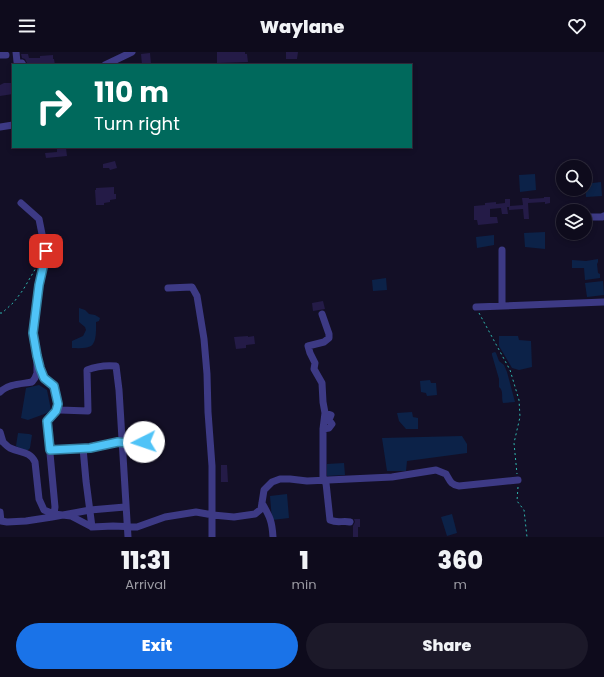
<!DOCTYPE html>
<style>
:root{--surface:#0e0b1c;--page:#1c1929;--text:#f1f3f6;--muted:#9b9ba3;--line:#2e2b3b;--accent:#1a73e8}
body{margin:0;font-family:Poppins,sans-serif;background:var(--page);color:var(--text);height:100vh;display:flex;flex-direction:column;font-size:15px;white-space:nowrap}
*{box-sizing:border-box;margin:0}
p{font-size:13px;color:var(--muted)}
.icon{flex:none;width:22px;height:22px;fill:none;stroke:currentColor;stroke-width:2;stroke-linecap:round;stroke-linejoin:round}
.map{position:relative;height:485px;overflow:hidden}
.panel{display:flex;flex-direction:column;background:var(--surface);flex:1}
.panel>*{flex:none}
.guide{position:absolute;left:12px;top:12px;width:400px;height:84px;border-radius:0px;box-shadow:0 2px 6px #0003,0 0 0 1px var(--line);background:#00695c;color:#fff;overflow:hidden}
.buttons{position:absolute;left:556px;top:108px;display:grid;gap:8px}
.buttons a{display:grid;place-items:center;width:36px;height:36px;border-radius:50%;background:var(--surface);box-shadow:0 2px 6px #0003,0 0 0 1px var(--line);font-size:20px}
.pin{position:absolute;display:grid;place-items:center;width:34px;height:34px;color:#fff;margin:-17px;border-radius:8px;box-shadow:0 2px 6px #0006}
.me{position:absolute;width:44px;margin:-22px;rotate:266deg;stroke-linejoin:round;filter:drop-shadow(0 0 3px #0008)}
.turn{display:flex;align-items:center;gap:14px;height:84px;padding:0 16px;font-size:18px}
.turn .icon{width:52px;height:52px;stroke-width:2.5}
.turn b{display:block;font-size:28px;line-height:34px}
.eta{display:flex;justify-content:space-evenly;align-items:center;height:68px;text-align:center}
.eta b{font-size:24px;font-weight:800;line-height:28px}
.primary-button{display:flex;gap:8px;margin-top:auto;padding:8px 16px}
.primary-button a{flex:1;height:46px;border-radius:24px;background:var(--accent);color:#fff;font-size:16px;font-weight:800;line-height:46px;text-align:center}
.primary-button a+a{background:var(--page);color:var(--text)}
header{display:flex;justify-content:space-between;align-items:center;height:52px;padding:0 16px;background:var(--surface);font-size:18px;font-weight:800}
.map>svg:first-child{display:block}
.water{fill:#0c2248}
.building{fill:#241b47}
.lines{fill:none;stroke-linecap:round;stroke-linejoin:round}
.path{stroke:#2fb8b0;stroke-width:1;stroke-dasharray:2 3;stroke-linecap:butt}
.minor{stroke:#3d3a85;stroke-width:7}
.route-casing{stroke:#337fa1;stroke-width:10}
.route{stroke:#4fc3f7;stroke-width:7}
</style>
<header><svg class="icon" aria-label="menu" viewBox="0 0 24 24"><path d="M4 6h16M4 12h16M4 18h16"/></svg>Waylane<svg class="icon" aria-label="heart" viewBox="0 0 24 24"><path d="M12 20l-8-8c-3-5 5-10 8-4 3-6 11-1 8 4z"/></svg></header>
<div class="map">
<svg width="604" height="485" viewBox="0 0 604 485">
<rect width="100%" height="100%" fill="#130f26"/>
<path class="water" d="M535,122L536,138L520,140L519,123Z
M601,130L602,144L586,145L585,132Z
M545,180V197L525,195L524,181Z
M494,183V193L477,196L476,185Z
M598,207V210L597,212L598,221L600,222V226L585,228L584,216H572V208L586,209Z
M386,226L387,238L373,239L372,228Z
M603,229L604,243L587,245L585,231Z
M79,256L85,258L89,262L95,263L100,266L99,269L96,270C96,276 97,290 91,294C86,297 77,296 72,296V289L83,284L86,278L85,275L79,270Z
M499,284H518L519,288L531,289L532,315L519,318L512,316L499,294Z
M495,300L496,301L499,309L504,313L507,320L515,350L503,351C501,345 504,339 499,335V327L492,303V301Z
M430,328L431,331H436L437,343L427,344L426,341L421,340L420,329Z
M39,333L47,338L51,358L47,361L28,368L21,366L26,336Z
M412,360L413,365L418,366V377H406L399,369L397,361Z
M18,381L29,382L32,383L30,396L27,399L23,398L16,394Z
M462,384L467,392V401L407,409L406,419H387L382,386Z
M344,411L345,423L327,424V412Z
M287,442L289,466L272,468L270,444Z
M452,462L457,481L447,484L441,465Z"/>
<path class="building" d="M217,0H245V2H247L248,10L217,11Z
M286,0H298L297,7H286Z
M150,1L151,12L142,13L141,2Z
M21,2H28L29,6H40V4L53,3V7H54L55,13H41V12L28,13L25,7L22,6Z
M4,31H12L13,42L0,44V33Z
M57,96H66L67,104L46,106L45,101L57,100Z
M115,109L117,116L110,118L109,116H103V112Z
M114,135V142H116V147L110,148V150L104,151V153H96L95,138H96V136Z
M544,145H550V151L545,152V150L528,151L529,167H524L523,157L509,158V155H507L508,162H502L501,156L490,157V165H497L498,171L478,173L477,168H474V154L485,153V151L496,150V152L505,151V147H510V154L523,153L522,146H529V147L544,146Z
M323,249L325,257L313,259L312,251Z
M248,284V285L254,284L255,292L246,293V296L236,297L234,285Z
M221,413H227L228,430H221Z
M354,467H360V475H358V485H353V474L355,470Z"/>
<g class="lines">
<path class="path" d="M0,261H2L14,250L23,238L37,214
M479,261L510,318L519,348L520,365L514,391L517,422
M518,435L517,449L524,458L527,485"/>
<path class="minor" d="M16,0L17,10L22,11L23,13
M0,3H6
M105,13L132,0
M0,75L13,73
M585,165H602L604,164
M502,198V254
M168,236L192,235L197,244L204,287L207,322L208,360L212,414V485
M476,255L604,250
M322,262L329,282V286L324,290L308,294L310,301L315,311L314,317L322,331L323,350L325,361L323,377V428L326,431L330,468C339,472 342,468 350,470
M38,310L44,327L54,334L58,353L56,359L47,369L55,455L54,462
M0,340C8,332 22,332 32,330L35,326L37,321V304L33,281L39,233L46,202L39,167L21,151
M58,353L60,358L88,359L87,318C97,314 106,313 116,314L119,338L128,485
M323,377L329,376L332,372L329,368L331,363L325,361
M0,380L3,390
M0,388C4,390 6,394 10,396C20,401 30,399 35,410L39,447L44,458L54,462L71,464L92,475L113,474L137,475L165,465L196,460L213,463L234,465L255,462L261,457L264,438L272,430L280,427H290L307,429L392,425L436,418L446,422C450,429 451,433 459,434L518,428
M83,396L86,429L92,475
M50,398L90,395L118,391L136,392L144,390
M262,451C270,465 272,469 273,485
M0,460L1,469L7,470L26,469L52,465L90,458L125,455"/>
</g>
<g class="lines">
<g class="route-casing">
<path id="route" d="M46,199V202L39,233L33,281L37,304L40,316L44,326L54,334L58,352L56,359L47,369L50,398L90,396L118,390L136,392L144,390"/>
</g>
<use href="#route" class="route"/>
</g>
</svg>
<div class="buttons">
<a><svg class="icon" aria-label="search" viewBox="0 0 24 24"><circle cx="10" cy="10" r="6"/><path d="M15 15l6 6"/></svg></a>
<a><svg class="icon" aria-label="layers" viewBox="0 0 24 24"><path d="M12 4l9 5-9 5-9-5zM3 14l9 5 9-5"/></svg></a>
</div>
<div class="pin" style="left:46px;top:199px;background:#d93025"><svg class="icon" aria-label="arrive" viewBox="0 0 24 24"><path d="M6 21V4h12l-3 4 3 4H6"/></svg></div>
<svg class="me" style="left:144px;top:390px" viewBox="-20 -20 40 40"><circle r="19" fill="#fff"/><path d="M0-13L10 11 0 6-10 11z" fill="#4fc3f7"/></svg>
<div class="guide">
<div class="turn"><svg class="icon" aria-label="right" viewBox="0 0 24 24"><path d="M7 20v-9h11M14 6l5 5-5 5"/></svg><div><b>110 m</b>Turn right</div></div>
</div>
</div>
<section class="panel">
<div class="eta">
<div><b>11:31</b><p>Arrival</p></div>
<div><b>1</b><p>min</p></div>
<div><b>360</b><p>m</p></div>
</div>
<div class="primary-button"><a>Exit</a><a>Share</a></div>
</section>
